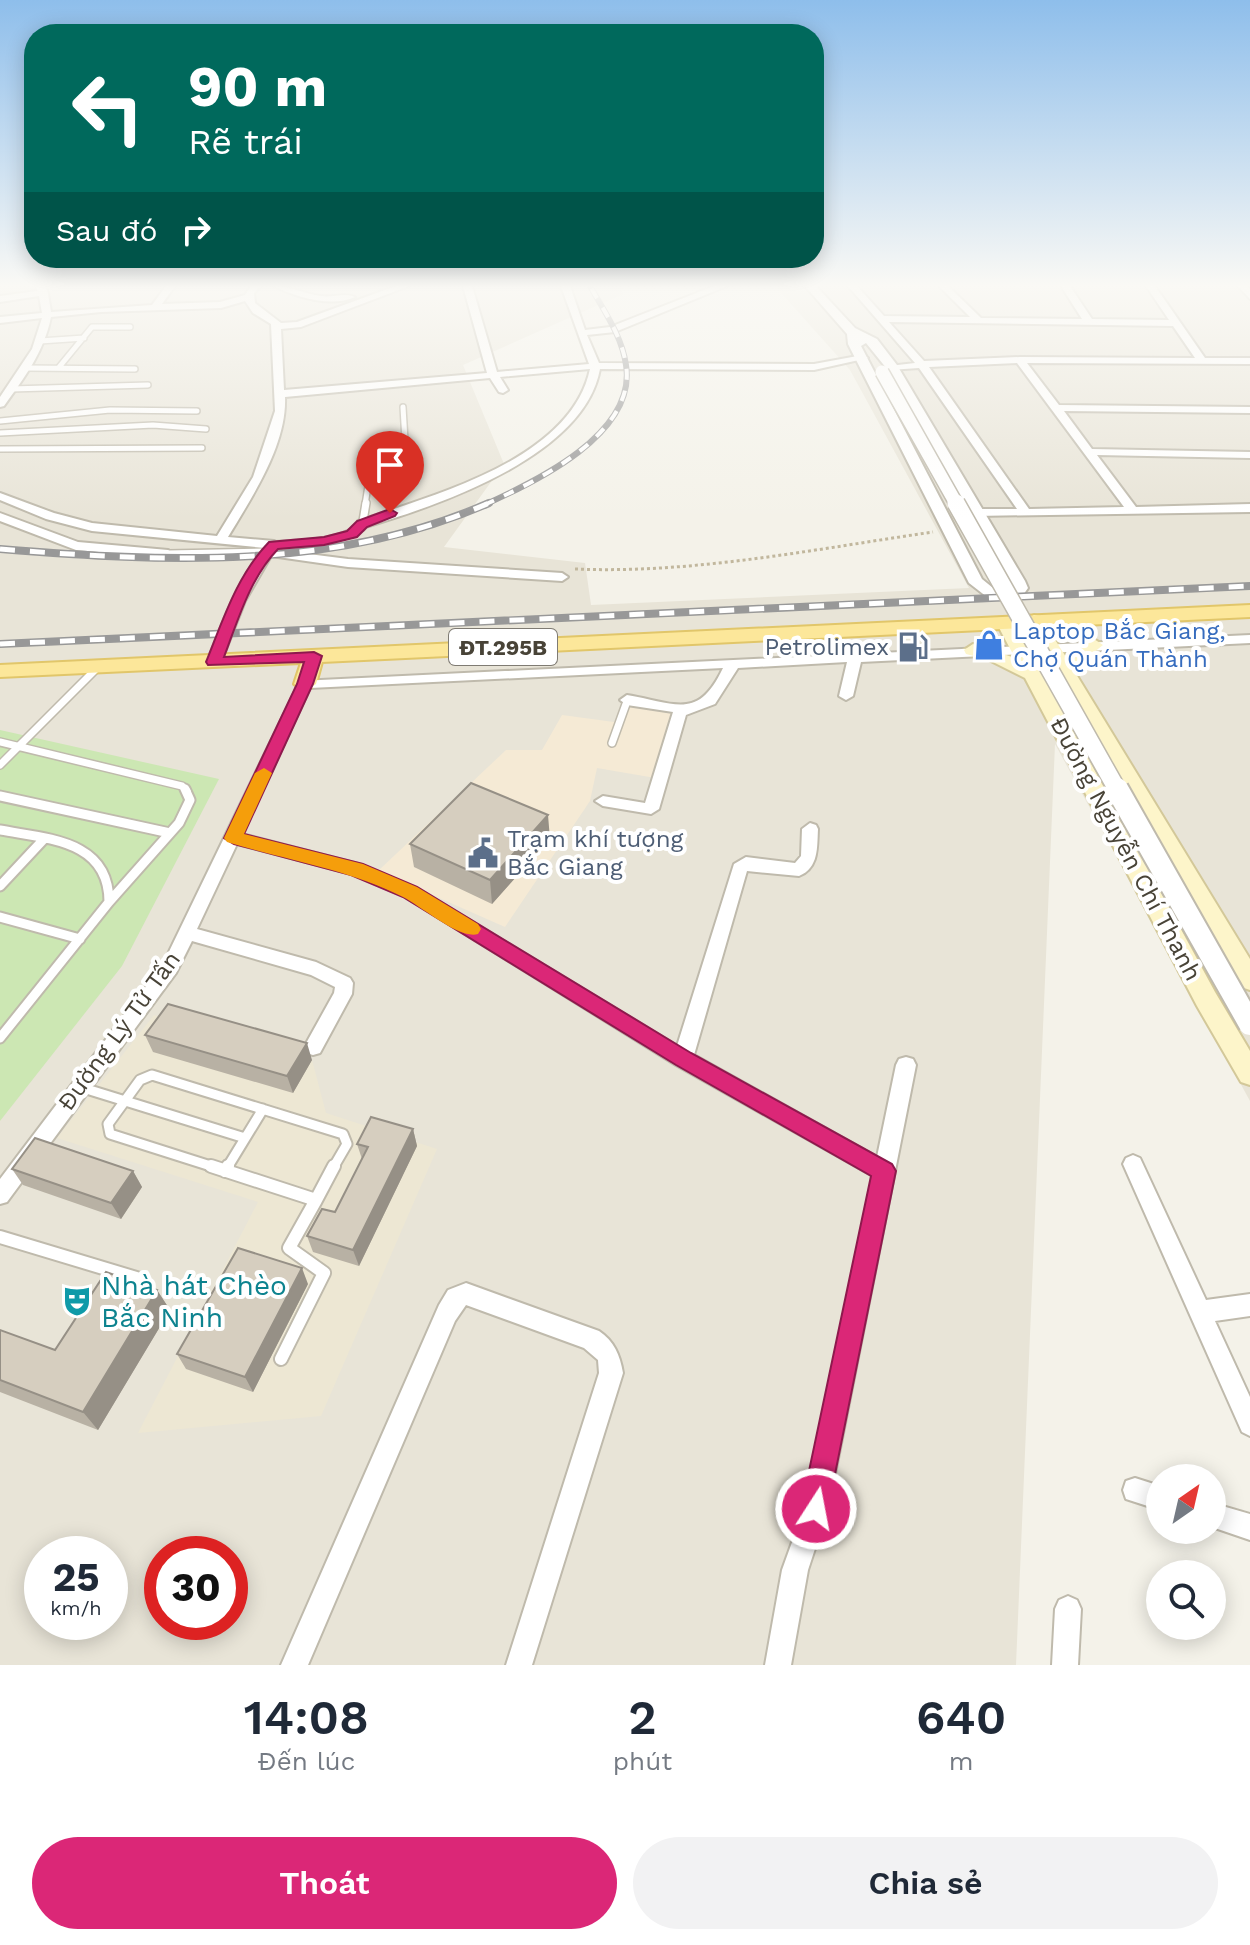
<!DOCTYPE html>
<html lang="vi">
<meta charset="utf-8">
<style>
:root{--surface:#fff;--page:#f2f2f3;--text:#1f2937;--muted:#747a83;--accent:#db2777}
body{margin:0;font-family:"Work Sans",sans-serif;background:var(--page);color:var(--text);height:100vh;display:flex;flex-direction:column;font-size:30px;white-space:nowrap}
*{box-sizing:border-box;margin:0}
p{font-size:26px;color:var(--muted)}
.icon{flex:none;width:44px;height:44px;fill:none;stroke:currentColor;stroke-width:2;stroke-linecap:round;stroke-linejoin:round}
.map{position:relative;height:1665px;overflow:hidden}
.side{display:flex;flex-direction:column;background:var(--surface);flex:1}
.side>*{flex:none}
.banner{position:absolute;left:24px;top:24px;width:800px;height:244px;border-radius:32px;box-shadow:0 4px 20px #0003;background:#00695c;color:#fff;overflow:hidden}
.needle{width:52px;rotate:34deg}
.buttons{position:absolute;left:1146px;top:1464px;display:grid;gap:16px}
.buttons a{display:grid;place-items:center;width:80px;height:80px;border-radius:50%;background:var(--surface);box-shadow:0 4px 20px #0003;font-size:40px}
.speed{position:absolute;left:24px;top:1536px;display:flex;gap:16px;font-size:40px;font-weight:700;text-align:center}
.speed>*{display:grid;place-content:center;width:104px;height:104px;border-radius:50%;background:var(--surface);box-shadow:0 4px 20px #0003;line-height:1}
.speed small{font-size:20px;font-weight:400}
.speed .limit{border:12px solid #d22;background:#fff;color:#111}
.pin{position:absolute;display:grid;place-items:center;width:68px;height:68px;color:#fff;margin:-82px -34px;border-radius:50% 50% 50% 0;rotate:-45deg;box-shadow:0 0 8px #0007}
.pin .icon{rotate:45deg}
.me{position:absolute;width:88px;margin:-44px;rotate:11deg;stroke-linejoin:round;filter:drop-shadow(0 0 6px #0008)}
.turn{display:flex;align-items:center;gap:28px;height:168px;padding:0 32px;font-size:36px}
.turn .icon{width:104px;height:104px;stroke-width:2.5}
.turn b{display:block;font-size:56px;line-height:68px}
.then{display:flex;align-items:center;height:76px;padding:0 32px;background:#0003;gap:16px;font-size:30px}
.eta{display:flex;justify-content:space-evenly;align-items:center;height:136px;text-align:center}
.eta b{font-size:48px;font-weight:600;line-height:56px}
.button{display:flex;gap:16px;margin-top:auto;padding:16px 32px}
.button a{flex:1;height:92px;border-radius:48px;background:var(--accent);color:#fff;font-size:32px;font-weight:600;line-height:92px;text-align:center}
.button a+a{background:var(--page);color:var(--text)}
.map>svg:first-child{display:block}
.residential{fill:#e8e4d7;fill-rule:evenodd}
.commercial{fill:#f5ead5}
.education{fill:#ede7d3}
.green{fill:#cce7b3}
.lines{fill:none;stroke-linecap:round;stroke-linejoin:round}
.service-far3-casing{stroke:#bfbaac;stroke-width:8}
.service-far2-casing{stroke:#bfbaac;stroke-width:10}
.service-far1-casing{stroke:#bfbaac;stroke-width:13}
.service-casing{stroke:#bfbaac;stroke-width:16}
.minor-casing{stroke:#bfbaac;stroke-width:4}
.tertiary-casing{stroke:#bfbaac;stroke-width:4}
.secondary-casing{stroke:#d3c899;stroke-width:4}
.primary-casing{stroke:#e1c66a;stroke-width:4}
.path{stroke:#c1b79d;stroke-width:3;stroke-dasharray:3 3;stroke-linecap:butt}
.service-far3{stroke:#fff;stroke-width:5}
.service-far2{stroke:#fff;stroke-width:7}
.service-far1{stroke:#fff;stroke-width:9}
.service{stroke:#fff;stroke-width:12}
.minor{fill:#fff;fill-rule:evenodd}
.tertiary{fill:#fff;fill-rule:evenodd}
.secondary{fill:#fdf5ca;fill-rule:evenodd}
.primary{fill:#fce79a;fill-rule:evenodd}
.rail-far1-casing{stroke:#989898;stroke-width:6}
.rail-casing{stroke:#989898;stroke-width:8}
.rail-far1{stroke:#fff;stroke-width:4;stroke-dasharray:11;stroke-linecap:butt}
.rail{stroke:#fff;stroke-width:5;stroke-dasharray:15;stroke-linecap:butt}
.tertiary-bridge-far2-casing{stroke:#bfbaac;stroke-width:16;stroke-linecap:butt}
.tertiary-bridge-far1-casing{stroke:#bfbaac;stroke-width:20;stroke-linecap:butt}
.tertiary-bridge-casing{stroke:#bfbaac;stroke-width:26;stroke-linecap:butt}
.tertiary-bridge-far2{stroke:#fff;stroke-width:13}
.tertiary-bridge-far1{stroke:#fff;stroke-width:17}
.tertiary-bridge{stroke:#fff;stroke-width:22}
.wall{fill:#b8b1a4}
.shaded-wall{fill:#969086}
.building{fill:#d6cebf;stroke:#969086;stroke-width:2}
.route{fill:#db2777;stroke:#8e194d;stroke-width:2}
.slow{fill:#f59e0b}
.labels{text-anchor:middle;stroke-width:8;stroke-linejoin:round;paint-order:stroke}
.shield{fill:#fff;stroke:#7f7b73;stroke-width:2}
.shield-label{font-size:22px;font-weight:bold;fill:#484337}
.shop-label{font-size:24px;fill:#366cbe;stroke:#fff;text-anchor:start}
.service-label{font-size:24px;fill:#4e5e75;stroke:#fff;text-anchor:end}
.street-label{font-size:24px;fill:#484337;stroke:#fff}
.near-culture-label{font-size:28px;fill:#0d838f;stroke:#fff;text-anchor:start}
</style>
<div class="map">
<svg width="1250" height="1665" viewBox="0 0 1250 1665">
<rect width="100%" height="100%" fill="#f4f2e9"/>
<path class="residential" d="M0,286H619L623,294L463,365L504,464L444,547L585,563L591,605L969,588L850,370L775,286H1250V1101L1055,744L1016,1665H0ZM42,1554H110V1622H42ZM162,1554H230V1622H162Z"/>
<path class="commercial" d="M625,701L676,709L687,718L667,780L597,768L590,801L505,927L378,871L506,750H542L562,715L614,722Z"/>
<path class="education" d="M154,1015L312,1060L326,1113L437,1149L321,1416L138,1433L258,1202L57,1138Z"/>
<path class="green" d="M0,730L219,779L122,966L0,1121Z"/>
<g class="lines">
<g class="service-far3-casing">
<path id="service-far3" d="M40,341L84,338
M60,366L92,327H130
M26,368L135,369
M11,389L148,385
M0,421L110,410L197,411
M0,433L153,425L206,429
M0,449L202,448
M365,505L372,460L406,457L403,407"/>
</g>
<g class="service-far2-casing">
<path id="service-far2" d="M274,545C305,543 335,544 362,527L366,503
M168,554L267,552
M0,742L182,786L187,791
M612,743L626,704
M0,765L96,669"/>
</g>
<g class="service-far1-casing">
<path id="service-far1" d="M0,796L170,833
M0,830C48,839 109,840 109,902
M0,886L43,840
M0,917L80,939
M0,1038L109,902L179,823L190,800L185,789
M80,1087L245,1138
M217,1168L110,1134L108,1124L140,1080L152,1075L343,1134L347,1144L333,1168
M227,1168L263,1109"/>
</g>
<g class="service-casing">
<path id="service" d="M211,1166L316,1200
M225,1171L228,1166
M316,1200L334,1166
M0,1237L143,1280
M281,1359L324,1273L289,1248L316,1200"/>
</g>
<g class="minor-casing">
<path id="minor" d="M36,286H45L48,293L51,312L152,305L166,286H175L162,304L220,302L245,295L251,286H261L254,293L255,303L281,323L297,322L396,286H409L301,327L281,329L284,390L487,373L463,286H472L497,372L589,364L561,286H570L585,330L610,327L714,286H727L615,332L587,335L599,363L814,364L863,355L868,358L814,370L600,369C584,457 437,506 362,528L358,527V521C433,495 571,460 590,369L500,377L508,390L503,393L499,392L490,378L285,397C287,445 252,497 228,537L274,541L280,545L277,550L348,559L562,573L568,577L562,581L348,567L271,556L245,601L221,662L214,666L207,662C223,623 237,579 265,548L92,531L46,519L0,500V493L54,513L92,523L217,536L253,477L275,411L271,324L253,313L245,301L221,308L101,312L51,317C44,352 24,378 4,406L0,407V397L32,349L42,318L0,323V317L42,313L39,296L0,302V296L37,291Z
M274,286C291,286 304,294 321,296C333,298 344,292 355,297C332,308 295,297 274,286Z
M848,286H857L884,316L970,317L939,286H948L981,318L1082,319L1061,286H1070L1092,319L1169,320L1146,286H1155L1205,358H1250V364L1027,363L1059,405L1250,407V413L1064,411L1092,449L1250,452V458L1097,455L1136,507L1250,504V512L974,516V510L978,509H1017L919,368L889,370V366L915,363ZM889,322L1173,326L1195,358L1020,357L924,361ZM1017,363L1124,507L1029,509L929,367Z
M1238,286H1247L1250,290V299Z
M0,513L78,542L168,550L174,554L168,558L76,550L0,521Z
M1250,635V643L861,662L853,696L846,700L839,696L847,662L738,668L715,704L686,715L659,809L651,814L603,806L595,801L603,796L645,803L673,712L627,705L620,700L627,695C676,703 698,721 723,668L310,688L242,834L362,865L416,888L677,1046L734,864L746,857L795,863L801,856L802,829L810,823L816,825L818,829C817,847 819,868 799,876L747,871L694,1055L877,1157L896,1065L899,1059L906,1057L913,1059L916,1065L828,1509L808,1570L791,1665H765L782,1570L804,1509L873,1176L676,1065L404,896L352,874L237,844L197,929L316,962L350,978L353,983L352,994L320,1053L313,1055L306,1053L304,1047L334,993L335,987L311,975L192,941L176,973L7,1202L0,1204V1179L163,964L300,681Z
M1133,1155L1140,1158L1206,1300L1250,1294V1316L1215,1321L1250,1397V1436L1242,1432L1123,1164L1126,1158Z
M466,1283L599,1331C614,1341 620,1355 623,1373L532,1665H506L599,1373L598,1360L584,1348L466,1305L455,1321L308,1665H281L439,1305L448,1290Z
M1135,1478L1160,1486V1510L1126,1499L1123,1490L1126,1481Z
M1212,1503L1250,1514V1540L1212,1527Z
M1068,1596L1077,1600L1081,1609L1078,1665H1052L1055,1609L1059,1600Z"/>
</g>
<g class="tertiary-casing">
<path id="tertiary" d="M805,286H816L855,328L877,339L897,365L1025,581L1028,588L1021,598L987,597L969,583L848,344L847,334ZM866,343L887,369L1009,581L1010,590L993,588L982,579L861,346Z"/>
</g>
<g class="secondary-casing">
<path id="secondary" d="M1034,615L1040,616L1066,657L1094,639L1103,645L1083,661L1076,674L1250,959V990L1241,987L1025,620Z
M1005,617L1014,622L1215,992L1250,1051V1085L1241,1082L1197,1006L1025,678L989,660L966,654L964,650L973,644L1015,658L996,622Z"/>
</g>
<g class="primary-casing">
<path id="primary" d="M1250,605V617L322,662L316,684L305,691L294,684L301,663L0,677V665Z"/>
</g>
<path class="path" d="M575,569C694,574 815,549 933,532"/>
<use href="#service-far3" class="service-far3"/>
<use href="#service-far2" class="service-far2"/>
<use href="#service-far1" class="service-far1"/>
<use href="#service" class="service"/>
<use href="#minor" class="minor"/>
<use href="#tertiary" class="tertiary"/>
<use href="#secondary" class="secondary"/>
<use href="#primary" class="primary"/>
<g class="rail-far1-casing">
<path id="rail-far1" d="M484,505C535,482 637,434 626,365C622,336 604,311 590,286"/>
</g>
<g class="rail-casing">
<path id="rail" d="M0,549C165,562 334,571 489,503
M0,644L1250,586"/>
</g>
<use href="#rail-far1" class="rail-far1"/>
<use href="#rail" class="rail"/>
<g class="tertiary-bridge-far2-casing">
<path id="tertiary-bridge-far2" d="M882,372L957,505"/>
</g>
<g class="tertiary-bridge-far1-casing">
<path id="tertiary-bridge-far1" d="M956,503L1118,791"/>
</g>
<g class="tertiary-bridge-casing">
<path id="tertiary-bridge" d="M1117,789L1250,1024"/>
</g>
<use href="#tertiary-bridge-far2" class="tertiary-bridge-far2"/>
<use href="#tertiary-bridge-far1" class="tertiary-bridge-far1"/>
<use href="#tertiary-bridge" class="tertiary-bridge"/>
</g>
<path class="wall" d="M550,839L492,904L414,867L410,844Z
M145,1035L312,1060L293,1093L153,1052Z
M413,1129L417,1146L359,1266L313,1252L307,1236L335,1212L362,1159L357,1144Z
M12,1169L133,1171L142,1187L121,1219L23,1185Z
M308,1284L253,1392L186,1369L177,1354Z
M157,1290L170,1310L98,1430L0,1392V1330L55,1350Z"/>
<path class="shaded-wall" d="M548,815L550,839L492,904L490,880Z
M307,1043L312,1060L293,1093L287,1076Z
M413,1129L417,1146L359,1266L353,1250Z
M133,1171L142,1187L121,1219L111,1203Z
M302,1268L308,1284L253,1392L245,1377Z
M157,1290L170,1310L98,1430L83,1412Z"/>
<path class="building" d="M471,783L548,815L490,880L410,844Z
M168,1004L307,1043L287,1076L145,1035Z
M371,1117L413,1129L353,1250L307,1236L322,1209L335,1212L368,1147L357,1144Z
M35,1138L133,1171L111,1203L12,1169Z
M238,1248L302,1268L245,1377L177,1354Z
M106,1272L157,1290L83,1412L0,1380V1330L55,1350Z"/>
<linearGradient id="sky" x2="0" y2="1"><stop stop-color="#8ebeeb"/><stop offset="0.55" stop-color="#faf9f5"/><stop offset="1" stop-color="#faf9f5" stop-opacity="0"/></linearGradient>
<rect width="1250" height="519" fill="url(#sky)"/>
<path class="route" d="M390,509L397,513L395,516L367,527L357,537L324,545L278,549C250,578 238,620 224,657L314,652L322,656L313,684L244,834L363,864L417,887L691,1053L892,1164L896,1171L826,1519L816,1524L806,1519L801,1509L871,1176L676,1065L403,897L351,875L234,844L224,838L297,684L304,662L208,665L206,662C223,620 237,575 269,542L324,537L347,531L357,521Z"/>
<path class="slow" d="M264,768L272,773L244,834L363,864L417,887L478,924L481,929L478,934C460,940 421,906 403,897C348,869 286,860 227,842L224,838L255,773Z"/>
<defs>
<g id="shop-bare" transform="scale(2.4)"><path d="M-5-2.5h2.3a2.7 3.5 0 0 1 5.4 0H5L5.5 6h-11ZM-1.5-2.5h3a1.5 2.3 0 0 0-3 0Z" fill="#3f7fe0" stroke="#fff" stroke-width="2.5" paint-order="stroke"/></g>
<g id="fuel-bare" transform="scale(2.4)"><path d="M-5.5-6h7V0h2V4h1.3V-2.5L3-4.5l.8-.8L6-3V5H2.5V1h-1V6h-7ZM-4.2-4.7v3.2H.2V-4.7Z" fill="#5c6f8a" stroke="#fff" stroke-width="2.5" paint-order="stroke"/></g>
<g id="civic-bare" transform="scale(2.4)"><path d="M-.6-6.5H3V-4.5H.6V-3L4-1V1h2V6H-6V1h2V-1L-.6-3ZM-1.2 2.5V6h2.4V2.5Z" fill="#5c6f8a" stroke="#fff" stroke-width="2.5" paint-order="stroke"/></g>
<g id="theatre-bare" transform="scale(2.4)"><path d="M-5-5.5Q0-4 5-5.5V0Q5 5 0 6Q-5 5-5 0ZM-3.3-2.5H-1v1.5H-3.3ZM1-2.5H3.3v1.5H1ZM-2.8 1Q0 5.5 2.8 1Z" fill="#0f9aa8" stroke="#fff" stroke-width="2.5" paint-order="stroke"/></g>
</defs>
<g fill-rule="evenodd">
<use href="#shop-bare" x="989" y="645"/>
<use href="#fuel-bare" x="913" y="647"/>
<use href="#civic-bare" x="483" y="853"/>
<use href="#theatre-bare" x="77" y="1301"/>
</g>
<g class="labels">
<rect class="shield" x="449" y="629" width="108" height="36" rx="6"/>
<g class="shield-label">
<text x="503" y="655">ĐT.295B</text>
</g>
<g class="shop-label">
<text x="1013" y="639">Laptop Bắc Giang,<tspan x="1013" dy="28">Chợ Quán Thành</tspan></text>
</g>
<g class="service-label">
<text x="889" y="655">Petrolimex</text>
<text x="507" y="847" text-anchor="start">Trạm khí tượng<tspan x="507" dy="28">Bắc Giang</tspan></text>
</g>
<g class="street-label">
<text transform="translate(1126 849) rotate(62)" y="8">Đường Nguyễn Chí Thanh</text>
<text transform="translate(119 1031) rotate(-54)" y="8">Đường Lý Tử Tấn</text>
</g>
<g class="near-culture-label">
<text x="101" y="1295">Nhà hát Chèo<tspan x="101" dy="32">Bắc Ninh</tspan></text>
</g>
</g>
</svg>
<div class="buttons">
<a><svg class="needle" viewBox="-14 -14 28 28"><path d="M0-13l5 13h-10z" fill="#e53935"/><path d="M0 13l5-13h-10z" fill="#747a83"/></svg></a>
<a><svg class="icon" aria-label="search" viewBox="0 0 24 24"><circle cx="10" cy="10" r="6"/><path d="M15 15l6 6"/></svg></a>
</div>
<div class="speed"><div>25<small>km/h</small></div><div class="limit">30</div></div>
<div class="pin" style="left:390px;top:513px;background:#d93025"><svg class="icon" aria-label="arrive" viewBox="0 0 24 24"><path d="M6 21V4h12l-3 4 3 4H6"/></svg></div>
<svg class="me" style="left:816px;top:1509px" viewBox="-20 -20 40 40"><circle r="17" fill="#db2777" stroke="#fff" stroke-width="3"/><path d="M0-11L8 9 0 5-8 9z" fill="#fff"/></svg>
<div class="banner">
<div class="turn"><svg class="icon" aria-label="left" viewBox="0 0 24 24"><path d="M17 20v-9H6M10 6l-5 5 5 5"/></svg><div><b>90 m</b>Rẽ trái</div></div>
<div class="then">Sau đó<svg class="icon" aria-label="right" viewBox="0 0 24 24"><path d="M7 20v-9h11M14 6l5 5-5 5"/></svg></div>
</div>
</div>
<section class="side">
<div class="eta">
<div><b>14:08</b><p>Đến lúc</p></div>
<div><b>2</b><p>phút</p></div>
<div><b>640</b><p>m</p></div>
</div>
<div class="button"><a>Thoát</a><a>Chia sẻ</a></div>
</section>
